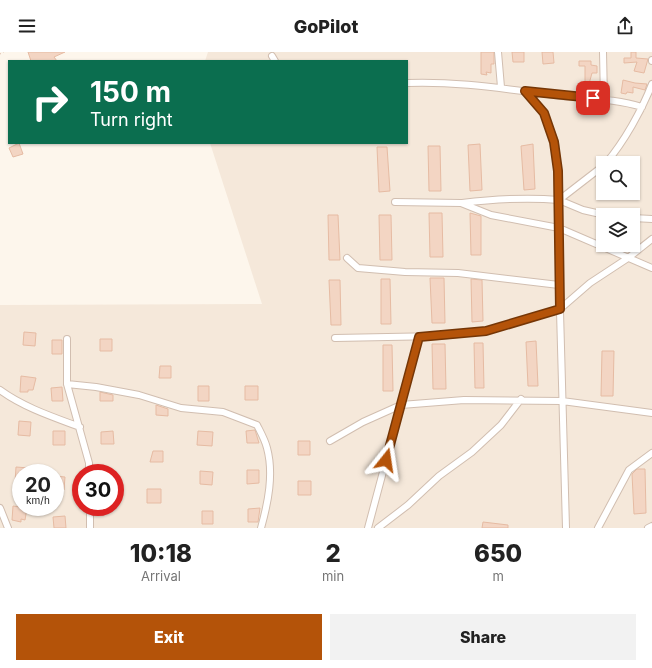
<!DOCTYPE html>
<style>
:root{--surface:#fff;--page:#f2f2f2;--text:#222;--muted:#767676;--accent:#b45309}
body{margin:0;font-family:Inter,sans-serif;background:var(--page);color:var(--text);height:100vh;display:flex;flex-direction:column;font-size:15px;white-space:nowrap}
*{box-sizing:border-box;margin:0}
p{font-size:13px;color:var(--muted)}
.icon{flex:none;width:22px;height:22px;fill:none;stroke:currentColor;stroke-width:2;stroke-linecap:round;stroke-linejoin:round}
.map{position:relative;height:476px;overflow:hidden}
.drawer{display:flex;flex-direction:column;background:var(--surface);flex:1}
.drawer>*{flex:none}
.guide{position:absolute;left:8px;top:8px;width:400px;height:84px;border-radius:0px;box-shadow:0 1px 3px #0004;background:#0b6e4f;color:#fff;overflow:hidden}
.controls{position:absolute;left:596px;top:104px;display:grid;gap:8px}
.controls a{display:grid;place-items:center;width:44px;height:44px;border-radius:0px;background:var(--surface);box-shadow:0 1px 3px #0004;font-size:20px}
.speed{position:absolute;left:12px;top:412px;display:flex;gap:8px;font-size:20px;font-weight:700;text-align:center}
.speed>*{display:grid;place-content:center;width:52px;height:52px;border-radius:50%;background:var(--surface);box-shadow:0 1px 3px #0004;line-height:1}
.speed small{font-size:10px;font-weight:400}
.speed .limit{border:6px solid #d22;background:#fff;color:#111}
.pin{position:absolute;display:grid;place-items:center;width:34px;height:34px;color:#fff;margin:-17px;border-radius:8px;box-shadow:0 2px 6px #0006}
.me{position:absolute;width:44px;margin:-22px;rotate:15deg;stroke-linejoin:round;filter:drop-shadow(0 0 3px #0008)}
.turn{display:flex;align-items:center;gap:14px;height:84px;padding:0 16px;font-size:18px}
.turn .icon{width:52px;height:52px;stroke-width:2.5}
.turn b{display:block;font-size:28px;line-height:34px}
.eta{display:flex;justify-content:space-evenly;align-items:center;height:68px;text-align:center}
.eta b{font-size:24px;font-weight:800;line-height:28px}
.cta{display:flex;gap:8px;margin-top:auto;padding:8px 16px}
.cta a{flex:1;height:46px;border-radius:0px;background:var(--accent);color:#fff;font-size:16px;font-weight:800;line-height:46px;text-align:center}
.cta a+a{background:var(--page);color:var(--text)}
header{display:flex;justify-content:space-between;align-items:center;height:52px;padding:0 16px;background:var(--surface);font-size:18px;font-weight:800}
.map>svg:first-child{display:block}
.residential{fill:#f5e8da;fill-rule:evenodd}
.building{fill:#f3d5c3;stroke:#e6bba3}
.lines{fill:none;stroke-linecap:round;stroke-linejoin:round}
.minor-casing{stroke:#d1beb0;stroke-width:8}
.path{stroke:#d9b8a5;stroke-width:1;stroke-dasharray:1 3;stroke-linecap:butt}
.minor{stroke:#fff;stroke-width:6}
.route-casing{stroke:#753606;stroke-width:10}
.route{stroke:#b45309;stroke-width:7}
</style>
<header><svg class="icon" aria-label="menu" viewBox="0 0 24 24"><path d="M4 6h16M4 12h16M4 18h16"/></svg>GoPilot<svg class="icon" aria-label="share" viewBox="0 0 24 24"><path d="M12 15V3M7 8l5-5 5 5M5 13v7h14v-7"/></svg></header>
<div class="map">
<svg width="652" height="476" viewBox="0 0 652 476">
<rect width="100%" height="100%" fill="#fdf6ec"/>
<path class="residential" d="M208,0H652V476H0V253L262,252L210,91H407V9H205ZM603,111H633V141H603ZM603,163H633V193H603ZM21,421H55V455H21ZM81,421H115V455H81Z"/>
<path class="building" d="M28,0H65L54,5L57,9H31Z
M481,0H494V12H491V21L486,20L487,23L481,22Z
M512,0H524V10H513Z
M542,0H553L554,11L543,12Z
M631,0H636V6L648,7L644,21L634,19L637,10L624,11V6H631Z
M579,9H591V13L597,14V21H592L589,32H585V14H579Z
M623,28L635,31L647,32L645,38L633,35V41L627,40L626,42L621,41Z
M19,91L23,102L13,105L9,96Z
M480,92L482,138L470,139L468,93Z
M533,92L535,137L524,138L521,94Z
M428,94H440L441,139H429Z
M377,95H387L390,139L379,140Z
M429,161H442L443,205H430Z
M470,161L481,164V203H471Z
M328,163H338L340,208H329Z
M379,163H391L392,208H380Z
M430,226H444L445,271H432Z
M381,227H390L391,272H381Z
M471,227L482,228L483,269L472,270Z
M329,228H340L341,273H331Z
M24,280L36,281L35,294L23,293Z
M100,287H112V299H100Z
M52,288H62V302H52Z
M536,289L538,334H528L526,290Z
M474,291H483L484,336H475Z
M432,292H445L446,337H433Z
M383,293H392L393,339H383Z
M602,299H614L613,344H601Z
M160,314H171V326H159Z
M21,324L36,326L33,338H28V340H20Z
M198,334H209V349H198Z
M245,334H258V348H245Z
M62,335L63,349H52L51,336Z
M100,340L113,343V349H100Z
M156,353L168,357V364L156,363Z
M19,369L31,370L30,384L18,383Z
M255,378L259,391H247L246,379Z
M53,379H65V393H53Z
M113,379L114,392H101V380Z
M198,379L213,380L212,394L197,393Z
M298,389H310V403H298Z
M153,399H163V410H150Z
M16,415L29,416V421H21V430H15Z
M637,417H645L646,461L634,462L632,422Z
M247,418H259V431L247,432Z
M200,419L213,420L212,433L200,432Z
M55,424L65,425L64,438H55Z
M298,429H311V443H298Z
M147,437H161V451H147Z
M13,454L27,456L25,468L21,467V470L12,468Z
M260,456L258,470H248V457Z
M202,459H213V472H202Z
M65,464L66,476H54L53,465Z
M483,470L508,473V476H482Z"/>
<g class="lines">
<g class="minor-casing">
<path id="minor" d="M498,0L501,35
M603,0L604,47
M272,4L275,9
M652,8V9
M407,31C456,29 505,37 554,43C584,47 613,46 642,55
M525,39L544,61L555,90L558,119L559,223L566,476
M606,111C624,90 642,58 652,32
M559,148L583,158L605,163
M395,150L461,151L491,163L559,176L652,216
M462,151C495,147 526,145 559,148L603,114
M633,166L652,167
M347,206L358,216L405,220L458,221L559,233
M335,286L440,284L486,279L560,257L590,231L628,206L652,187
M67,287V332L89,411V421
M67,332L96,335L139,343L181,356L223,360L257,373C261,381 265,388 267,396C274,422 268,451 261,476
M0,338C23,355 53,365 80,375
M330,389L363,370L401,353L464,348L562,349L652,361
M90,455V476
M0,456L8,476
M368,476L419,285
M378,476L408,453L439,424L472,400L501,373L521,347
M598,476L629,418L652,401
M648,476L652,474"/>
</g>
<path class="path" d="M0,2L4,0"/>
<use href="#minor" class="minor"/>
</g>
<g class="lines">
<g class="route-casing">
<path id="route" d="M386,408L419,285L486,279L560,257L558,119L554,90L544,61L525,39L593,46"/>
</g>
<use href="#route" class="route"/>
</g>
</svg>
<div class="controls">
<a><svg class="icon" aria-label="search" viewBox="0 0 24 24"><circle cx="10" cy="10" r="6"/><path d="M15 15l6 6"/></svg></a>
<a><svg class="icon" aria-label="layers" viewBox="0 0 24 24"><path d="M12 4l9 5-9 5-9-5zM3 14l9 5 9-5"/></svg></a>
</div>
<div class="speed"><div>20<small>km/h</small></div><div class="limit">30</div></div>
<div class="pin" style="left:593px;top:46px;background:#d93025"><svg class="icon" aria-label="arrive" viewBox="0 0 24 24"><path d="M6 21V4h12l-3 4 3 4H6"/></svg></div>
<svg class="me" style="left:386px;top:408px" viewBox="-20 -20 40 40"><path d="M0-17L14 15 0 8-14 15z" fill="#b45309" stroke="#fff" stroke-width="4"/></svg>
<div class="guide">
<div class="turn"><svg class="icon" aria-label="right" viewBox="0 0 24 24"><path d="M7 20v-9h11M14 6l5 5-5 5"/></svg><div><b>150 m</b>Turn right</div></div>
</div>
</div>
<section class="drawer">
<div class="eta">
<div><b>10:18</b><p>Arrival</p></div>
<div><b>2</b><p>min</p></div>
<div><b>650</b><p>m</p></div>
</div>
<div class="cta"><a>Exit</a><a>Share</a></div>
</section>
